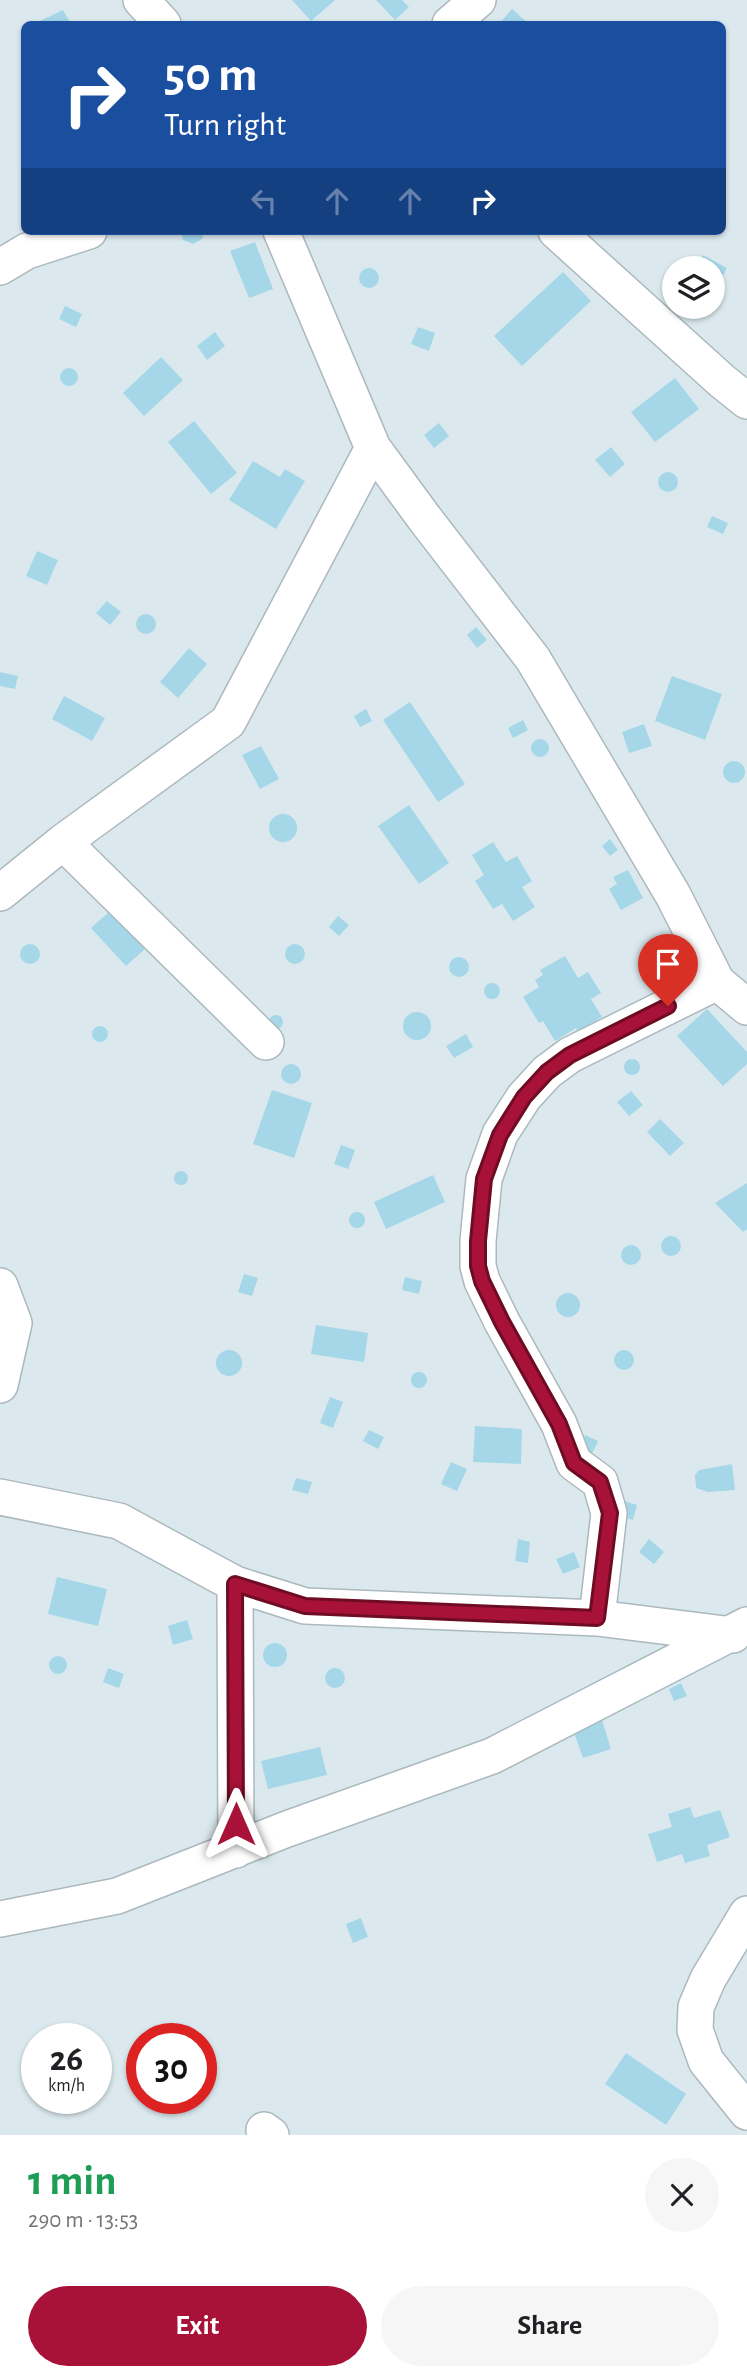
<!DOCTYPE html>
<meta charset="utf-8">
<style>
:root{--surface:#fff;--page:#f6f6f6;--text:#202124;--muted:#757577;--accent:#a91238}
body{margin:0;font-family:"Alegreya Sans",sans-serif;background:var(--page);color:var(--text);height:100vh;display:flex;flex-direction:column;font-size:26px;white-space:nowrap}
*{box-sizing:border-box;margin:0}
p{font-size:23px;color:var(--muted)}
.icon{flex:none;width:38px;height:38px;fill:none;stroke:currentColor;stroke-width:2;stroke-linecap:round;stroke-linejoin:round}
.map{position:relative;height:2135px;overflow:hidden}
.details{display:flex;flex-direction:column;background:var(--surface);flex:1}
.details>*{flex:none}
.banner{position:absolute;left:21px;top:21px;width:705px;height:214px;border-radius:10px;box-shadow:0 2px 5px #0004;background:#1a4fa0;color:#fff;overflow:hidden}
.controls{position:absolute;left:662px;top:256px;display:grid;gap:14px}
.controls a{display:grid;place-items:center;width:63px;height:63px;border-radius:50%;background:var(--surface);box-shadow:0 2px 5px #0004;font-size:35px}
.speed{position:absolute;left:21px;top:2023px;display:flex;gap:14px;font-size:35px;font-weight:700;text-align:center}
.speed>*{display:grid;place-content:center;width:91px;height:91px;border-radius:50%;background:var(--surface);box-shadow:0 2px 5px #0004;line-height:1}
.speed small{font-size:18px;font-weight:400}
.speed .limit{border:10px solid #d22;background:#fff;color:#111}
.pin{position:absolute;display:grid;place-items:center;width:60px;height:60px;color:#fff;margin:-72px -30px;border-radius:50% 50% 50% 0;rotate:-45deg;box-shadow:0 0 7px #0007}
.pin .icon{rotate:45deg}
.me{position:absolute;width:77px;margin:-38px;rotate:0deg;stroke-linejoin:round;filter:drop-shadow(0 0 5px #0008)}
.turn{display:flex;align-items:center;gap:24px;height:147px;padding:0 28px;font-size:32px}
.turn .icon{width:91px;height:91px;stroke-width:2.5}
.turn b{display:block;font-size:49px;line-height:60px}
.lanes{display:flex;align-items:center;height:66px;padding:0 28px;background:#0003;justify-content:center;gap:35px;direction:ltr}
.lanes .off{opacity:.35}
.round{display:grid;place-items:center;flex:none;width:74px;height:74px;border-radius:37px;background:var(--page)}
.headline{display:flex;align-items:center;justify-content:space-between;height:119px;padding:0 28px}
h1{font-size:42px;font-weight:700;line-height:52px;color:#1e9e55}
.primary-button{display:flex;gap:14px;margin-top:auto;padding:14px 28px}
.primary-button a{flex:1;height:80px;border-radius:42px;background:var(--accent);color:#fff;font-size:28px;font-weight:700;line-height:80px;text-align:center}
.primary-button a+a{background:var(--page);color:var(--text)}
.map>svg:first-child{display:block}
.building{fill:#a5d7e8}
.lines{fill:none;stroke-linecap:round;stroke-linejoin:round}
.street-casing{stroke:#abb9be;stroke-width:38}
.street{stroke:#fff;stroke-width:35}
.route-casing{stroke:#6e0c24;stroke-width:18}
.route{stroke:#a91238;stroke-width:12}
</style>
<div class="map">
<svg width="747" height="2135" viewBox="0 0 747 2135">
<rect width="100%" height="100%" fill="#dbe9ee"/>
<path class="building" d="M292,0H335L311,21Z
M376,0H402L409,7L395,20Z
M512,9L529,24H499Z
M63,10L71,24H41L40,21Z
M181,231H204L202,239L193,244L183,240Z
M255,242L273,289L249,298L230,251Z
M703,255L727,268L712,296V268H696Z
M359 278a10 10 0 1 1 20 0a10 10 0 1 1-20 0Z
M563,272L591,301L522,366L494,336Z
M65,306L82,314L76,327L59,319Z
M418,327L435,333L429,351L411,344Z
M215,332L225,346L207,360L197,346Z
M161,357L183,380L144,416L123,393Z
M60 377a9 9 0 1 1 18 0a9 9 0 1 1-18 0Z
M675,378L699,409L655,442L631,412Z
M194,421L237,473L211,494L168,442Z
M439,423L449,436L434,448L424,435Z
M611,447L625,464L610,477L595,460Z
M253,461L280,477L285,469L305,481L276,529L229,500Z
M658 482a10 10 0 1 1 20 0a10 10 0 1 1-20 0Z
M712,516L728,523L723,534L707,527Z
M37,551L58,560L47,585L26,576Z
M107,601L121,612L110,625L96,613Z
M136 624a10 10 0 1 1 20 0a10 10 0 1 1-20 0Z
M476,627L487,640L477,648L467,635Z
M189,648L207,664L178,698L160,682Z
M0,672L18,676L15,689L0,686Z
M672,676L722,694L705,740L655,721Z
M64,696L105,718L92,741L52,719Z
M410,702L465,784L438,802L383,720Z
M366,709L372,721L360,727L354,716Z
M523,720L528,730L513,738L508,728Z
M644,724L652,746L629,753L622,732Z
M531 748a9 9 0 1 1 18 0a9 9 0 1 1-18 0Z
M261,746L279,779L260,789L242,755Z
M723 772a11 11 0 1 1 22 0a11 11 0 1 1-22 0Z
M409,805L449,863L419,884L378,826Z
M269 828a14 14 0 1 1 28 0a14 14 0 1 1-28 0Z
M610,839L618,850L610,856L602,846Z
M493,842L506,862L517,856L532,881L522,887L535,907L513,921L502,904L493,909L475,881L484,875L472,855Z
M628,870L643,898L621,910L609,889L617,884L613,877Z
M110,911L145,949L126,966L91,928Z
M338,916L349,925L339,936L329,927Z
M285 954a10 10 0 1 1 20 0a10 10 0 1 1-20 0Z
M20 954a10 10 0 1 1 20 0a10 10 0 1 1-20 0Z
M670,951L677,963L662,971L655,959Z
M565,956L578,978L588,972L601,993L591,999L602,1017L578,1031L576,1028L555,1041L543,1021L539,1023L523,997L539,987L535,980L543,975L540,970Z
M449 967a10 10 0 1 1 20 0a10 10 0 1 1-20 0Z
M683,967L690,979L676,987L669,974Z
M484 991a8 8 0 1 1 16 0a8 8 0 1 1-16 0Z
M707,1009L747,1052V1064L723,1086L677,1036Z
M403 1026a14 14 0 1 1 28 0a14 14 0 1 1-28 0Z
M269 1022a7 7 0 1 1 14 0a7 7 0 1 1-14 0Z
M92 1034a8 8 0 1 1 16 0a8 8 0 1 1-16 0Z
M466,1034L473,1047L454,1058L446,1046Z
M624 1067a8 8 0 1 1 16 0a8 8 0 1 1-16 0Z
M281 1074a10 10 0 1 1 20 0a10 10 0 1 1-20 0Z
M272,1090L312,1103L294,1158L253,1144Z
M631,1091L643,1105L629,1116L617,1102Z
M660,1119L684,1143L670,1156L647,1132Z
M341,1145L355,1150L348,1169L334,1164Z
M174 1178a7 7 0 1 1 14 0a7 7 0 1 1-14 0Z
M433,1175L445,1202L386,1229L374,1202Z
M747,1183V1229L743,1232L715,1203Z
M349 1220a8 8 0 1 1 16 0a8 8 0 1 1-16 0Z
M661 1246a10 10 0 1 1 20 0a10 10 0 1 1-20 0Z
M621 1255a10 10 0 1 1 20 0a10 10 0 1 1-20 0Z
M244,1274L258,1278L252,1296L238,1292Z
M405,1277L422,1281L419,1294L402,1290Z
M556 1305a12 12 0 1 1 24 0a12 12 0 1 1-24 0Z
M316,1325L368,1333L364,1362L311,1354Z
M216 1363a13 13 0 1 1 26 0a13 13 0 1 1-26 0Z
M614 1360a10 10 0 1 1 20 0a10 10 0 1 1-20 0Z
M411 1380a8 8 0 1 1 16 0a8 8 0 1 1-16 0Z
M330,1397L343,1402L333,1428L320,1423Z
M475,1426L522,1429L521,1464L473,1462Z
M369,1430L384,1437L378,1449L363,1441Z
M585,1435L598,1441L591,1456L578,1450Z
M451,1462L467,1469L457,1491L441,1484Z
M732,1464L735,1490L708,1492L696,1488L695,1475L699,1470Z
M296,1478L312,1482L308,1494L292,1490Z
M624,1501L637,1505L633,1520L619,1516Z
M518,1539L530,1542L528,1563L515,1561Z
M649,1539L664,1552L654,1564L639,1552Z
M574,1552L580,1567L563,1574L556,1559Z
M57,1577L107,1589L98,1626L48,1614Z
M187,1620L193,1639L173,1645L168,1626Z
M263 1655a12 12 0 1 1 24 0a12 12 0 1 1-24 0Z
M49 1665a9 9 0 1 1 18 0a9 9 0 1 1-18 0Z
M108,1668L124,1674L119,1688L103,1682Z
M325 1678a10 10 0 1 1 20 0a10 10 0 1 1-20 0Z
M681,1683L687,1696L674,1701L669,1689Z
M601,1717L611,1749L583,1758L572,1727Z
M320,1747L327,1775L268,1789L261,1761Z
M690,1807L694,1818L720,1810L730,1837L707,1845L710,1856L685,1863L682,1854L657,1862L648,1834L672,1827L668,1814Z
M361,1918L368,1937L353,1943L346,1924Z
M626,2053L686,2094L666,2125L605,2084Z"/>
<g class="lines">
<g class="street-casing">
<path id="street" d="M141,0L163,24
M450,24L478,0
M281,231L373,448L425,519L533,659L673,895L717,982L747,1007
M556,231L722,381L747,401
M0,267L27,251L89,231
M63,842L266,1042
M0,893L63,842L228,722L373,448
M0,1286L14,1323L0,1385
M0,1497L119,1521L235,1584L305,1606L597,1618L733,1635
M235,1584L236,1850
M597,1618L609,1513L600,1482L574,1463L559,1424L502,1322L482,1281L478,1266V1241L484,1179L500,1134L524,1097L547,1072L570,1055L717,982
M747,1914L708,1979L696,2007L695,2030L706,2061L747,2112
M0,1919L117,1896L287,1829L492,1756L747,1625
M264,2130L271,2135"/>
</g>
<use href="#street" class="street"/>
</g>
<g class="lines">
<g class="route-casing">
<path id="route" d="M236,1824L235,1584L305,1606L597,1618L610,1513L600,1482L574,1463L559,1424L502,1322L482,1281L478,1266V1241L484,1179L500,1135L524,1097L547,1072L570,1055L668,1006"/>
</g>
<use href="#route" class="route"/>
</g>
</svg>
<div class="controls">
<a><svg class="icon" aria-label="layers" viewBox="0 0 24 24"><path d="M12 4l9 5-9 5-9-5zM3 14l9 5 9-5"/></svg></a>
</div>
<div class="speed"><div>26<small>km/h</small></div><div class="limit">30</div></div>
<div class="pin" style="left:668px;top:1006px;background:#d93025"><svg class="icon" aria-label="arrive" viewBox="0 0 24 24"><path d="M6 21V4h12l-3 4 3 4H6"/></svg></div>
<svg class="me" style="left:236px;top:1824px" viewBox="-20 -20 40 40"><path d="M0-17L14 15 0 8-14 15z" fill="#a91238" stroke="#fff" stroke-width="4"/></svg>
<div class="banner">
<div class="turn"><svg class="icon" aria-label="right" viewBox="0 0 24 24"><path d="M7 20v-9h11M14 6l5 5-5 5"/></svg><div><b>50 m</b>Turn right</div></div>
<div class="lanes"><svg class="icon off" aria-label="left" viewBox="0 0 24 24"><path d="M17 20v-9H6M10 6l-5 5 5 5"/></svg><svg class="icon off" aria-label="ahead" viewBox="0 0 24 24"><path d="M12 20V5M6 11l6-6 6 6"/></svg><svg class="icon off" aria-label="ahead" viewBox="0 0 24 24"><path d="M12 20V5M6 11l6-6 6 6"/></svg><svg class="icon" aria-label="right" viewBox="0 0 24 24"><path d="M7 20v-9h11M14 6l5 5-5 5"/></svg></div>
</div>
</div>
<section class="details">
<div class="headline"><div><h1>1 min</h1><p>290 m · 13:53</p></div><a class="round"><svg class="icon" aria-label="close" viewBox="0 0 24 24"><path d="M6 6l12 12M18 6L6 18"/></svg></a></div>
<div class="primary-button"><a>Exit</a><a>Share</a></div>
</section>
